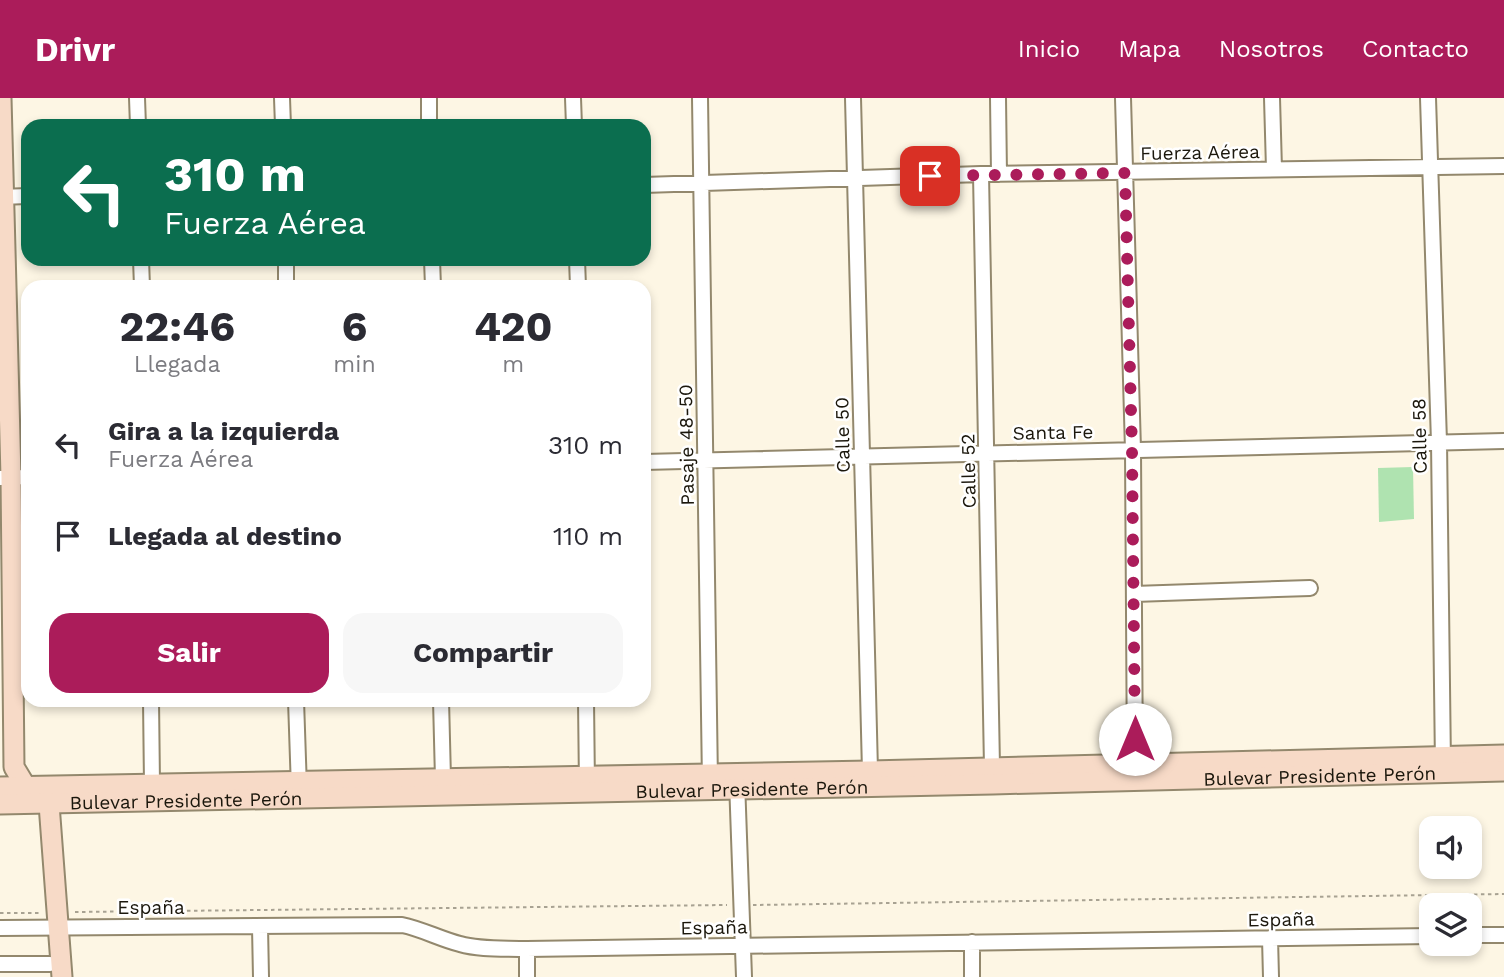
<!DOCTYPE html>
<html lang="es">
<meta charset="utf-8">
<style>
:root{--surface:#fff;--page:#f7f7f7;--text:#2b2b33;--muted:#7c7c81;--accent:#ab1c5a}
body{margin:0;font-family:"Work Sans",sans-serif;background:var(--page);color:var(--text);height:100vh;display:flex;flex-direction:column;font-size:26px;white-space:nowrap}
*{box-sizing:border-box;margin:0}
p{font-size:23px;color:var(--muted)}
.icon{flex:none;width:38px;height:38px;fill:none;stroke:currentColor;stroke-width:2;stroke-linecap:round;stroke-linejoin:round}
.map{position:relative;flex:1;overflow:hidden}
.panel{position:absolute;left:21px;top:182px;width:630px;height:427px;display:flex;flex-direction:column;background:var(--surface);border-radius:21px;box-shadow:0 4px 10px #0003}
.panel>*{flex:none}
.hud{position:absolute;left:21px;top:21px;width:630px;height:147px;border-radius:21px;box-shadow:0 4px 10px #0003;background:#0b6e4f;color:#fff;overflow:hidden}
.tools{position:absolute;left:1419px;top:718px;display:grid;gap:14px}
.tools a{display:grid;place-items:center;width:63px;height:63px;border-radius:14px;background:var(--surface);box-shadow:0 4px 10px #0003;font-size:35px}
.pin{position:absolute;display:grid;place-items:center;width:60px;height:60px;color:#fff;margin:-30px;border-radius:14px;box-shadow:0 4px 10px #0006}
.me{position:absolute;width:77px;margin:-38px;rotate:0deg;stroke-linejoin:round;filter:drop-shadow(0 0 5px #0008)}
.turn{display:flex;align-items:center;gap:24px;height:147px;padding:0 28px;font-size:32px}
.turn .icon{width:91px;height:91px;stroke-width:2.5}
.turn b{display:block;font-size:49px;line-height:60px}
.eta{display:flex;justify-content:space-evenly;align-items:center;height:119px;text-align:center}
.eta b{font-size:42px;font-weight:700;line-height:49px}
.cta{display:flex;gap:14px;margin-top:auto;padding:14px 28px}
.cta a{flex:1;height:80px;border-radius:21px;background:var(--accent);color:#fff;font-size:28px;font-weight:700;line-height:80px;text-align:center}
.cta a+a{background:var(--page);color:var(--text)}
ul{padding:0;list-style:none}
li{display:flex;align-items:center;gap:21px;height:91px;padding:0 28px}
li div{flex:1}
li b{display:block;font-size:26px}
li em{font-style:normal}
header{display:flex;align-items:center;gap:42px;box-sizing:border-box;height:98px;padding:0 35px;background:var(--accent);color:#fff}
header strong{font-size:33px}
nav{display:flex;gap:38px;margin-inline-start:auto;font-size:24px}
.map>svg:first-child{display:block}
.green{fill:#afe3b0}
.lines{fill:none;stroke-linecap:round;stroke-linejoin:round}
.street-casing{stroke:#93886d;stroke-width:18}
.secondary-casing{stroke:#93886d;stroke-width:23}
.path{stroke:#a8a292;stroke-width:2;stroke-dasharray:3.5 3.5;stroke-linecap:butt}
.street{stroke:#fff;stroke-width:14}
.secondary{stroke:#f7dac7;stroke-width:19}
.route{stroke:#ab1c5a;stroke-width:12;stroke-dasharray:0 21.6}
.labels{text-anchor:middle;stroke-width:5;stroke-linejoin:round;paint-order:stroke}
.street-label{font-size:19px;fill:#1b170c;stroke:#fff}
</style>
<header>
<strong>Drivr</strong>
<nav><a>Inicio</a><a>Mapa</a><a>Nosotros</a><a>Contacto</a></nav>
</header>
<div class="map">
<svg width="1504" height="879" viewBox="0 0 1504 879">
<rect width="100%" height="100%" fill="#fdf6e4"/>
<path class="green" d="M1413,369L1414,421L1379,424L1378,370Z"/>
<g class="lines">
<g class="street-casing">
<path id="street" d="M137,0L138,28
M282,0L283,28
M429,0V28
M573,0L574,28
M700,0L710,684
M853,0L870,673
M998,0L999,76
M1123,0L1133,352L1135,676
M1272,0L1274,71
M1428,0L1439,344L1443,667
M981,76L992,669
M644,87L981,76L1504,68
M0,99L28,98
M141,161L142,189
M286,161V189
M432,161L433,189
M577,161L578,189
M644,364L1504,343
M0,380L28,379
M1134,496L1310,490
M151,602L152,686
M296,602L299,691
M441,602L443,681
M586,602L587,688
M737,683L744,879
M260,829L261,879
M0,830L402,827C422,831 440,841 460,846C481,852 505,850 527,851L1432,838
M1470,837H1504
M1270,840L1271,879
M972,844V879
M527,851V879
M0,866H50"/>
</g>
<g class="secondary-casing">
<g id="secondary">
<path d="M1,0L11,379L14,669L26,689L49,706L62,879"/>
<path d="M0,689L870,673L1504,657"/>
<path id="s1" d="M0,706L993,686L1504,673"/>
</g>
</g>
<path class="path" d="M753,807L1504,796
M75,814L727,807
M0,815H41"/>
<use href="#street" class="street"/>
<use href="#secondary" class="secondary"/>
</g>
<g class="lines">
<path class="route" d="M930,78L1125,75L1132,352L1135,641"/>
</g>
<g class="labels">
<g class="street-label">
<text transform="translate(1200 54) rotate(-1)" y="7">Fuerza Aérea</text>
<text transform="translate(1053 334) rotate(-1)" y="7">Santa Fe</text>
<text transform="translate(842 337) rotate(-91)" y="7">Calle 50</text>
<text transform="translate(1419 338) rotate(-91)" y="7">Calle 58</text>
<text transform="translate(686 347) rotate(-91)" y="7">Pasaje 48-50</text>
<text transform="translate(968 373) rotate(-91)" y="7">Calle 52</text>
<text dy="7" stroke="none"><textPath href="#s1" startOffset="1320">Bulevar Presidente Perón</textPath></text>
<text dy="7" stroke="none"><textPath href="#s1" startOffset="752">Bulevar Presidente Perón</textPath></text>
<text dy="7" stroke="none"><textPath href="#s1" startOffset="186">Bulevar Presidente Perón</textPath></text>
<text x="151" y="816">España</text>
<text transform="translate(1281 821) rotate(-1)" y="7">España</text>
<text transform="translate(714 829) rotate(-1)" y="7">España</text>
</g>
</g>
</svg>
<div class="tools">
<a><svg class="icon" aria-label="sound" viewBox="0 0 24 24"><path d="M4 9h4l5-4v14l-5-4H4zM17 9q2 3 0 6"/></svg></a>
<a><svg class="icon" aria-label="layers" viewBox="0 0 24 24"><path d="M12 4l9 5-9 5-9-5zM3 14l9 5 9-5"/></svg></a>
</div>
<div class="pin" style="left:930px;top:78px;background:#d93025"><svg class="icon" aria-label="arrive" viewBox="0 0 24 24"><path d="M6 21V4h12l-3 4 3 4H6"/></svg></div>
<svg class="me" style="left:1135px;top:641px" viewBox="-20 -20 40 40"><circle r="19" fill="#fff"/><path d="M0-13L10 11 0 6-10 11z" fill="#ab1c5a"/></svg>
<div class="hud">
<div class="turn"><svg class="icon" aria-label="left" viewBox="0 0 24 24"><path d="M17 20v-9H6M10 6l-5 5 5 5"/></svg><div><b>310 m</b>Fuerza Aérea</div></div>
</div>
<section class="panel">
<div class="eta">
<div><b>22:46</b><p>Llegada</p></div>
<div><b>6</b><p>min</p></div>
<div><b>420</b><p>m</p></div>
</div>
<ul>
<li><svg class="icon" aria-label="left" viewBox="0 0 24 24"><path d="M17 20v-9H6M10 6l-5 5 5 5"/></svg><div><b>Gira a la izquierda</b><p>Fuerza Aérea</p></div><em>310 m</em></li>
<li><svg class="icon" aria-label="arrive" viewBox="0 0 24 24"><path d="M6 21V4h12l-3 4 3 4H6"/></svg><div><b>Llegada al destino</b></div><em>110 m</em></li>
</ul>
<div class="cta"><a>Salir</a><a>Compartir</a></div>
</section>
</div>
